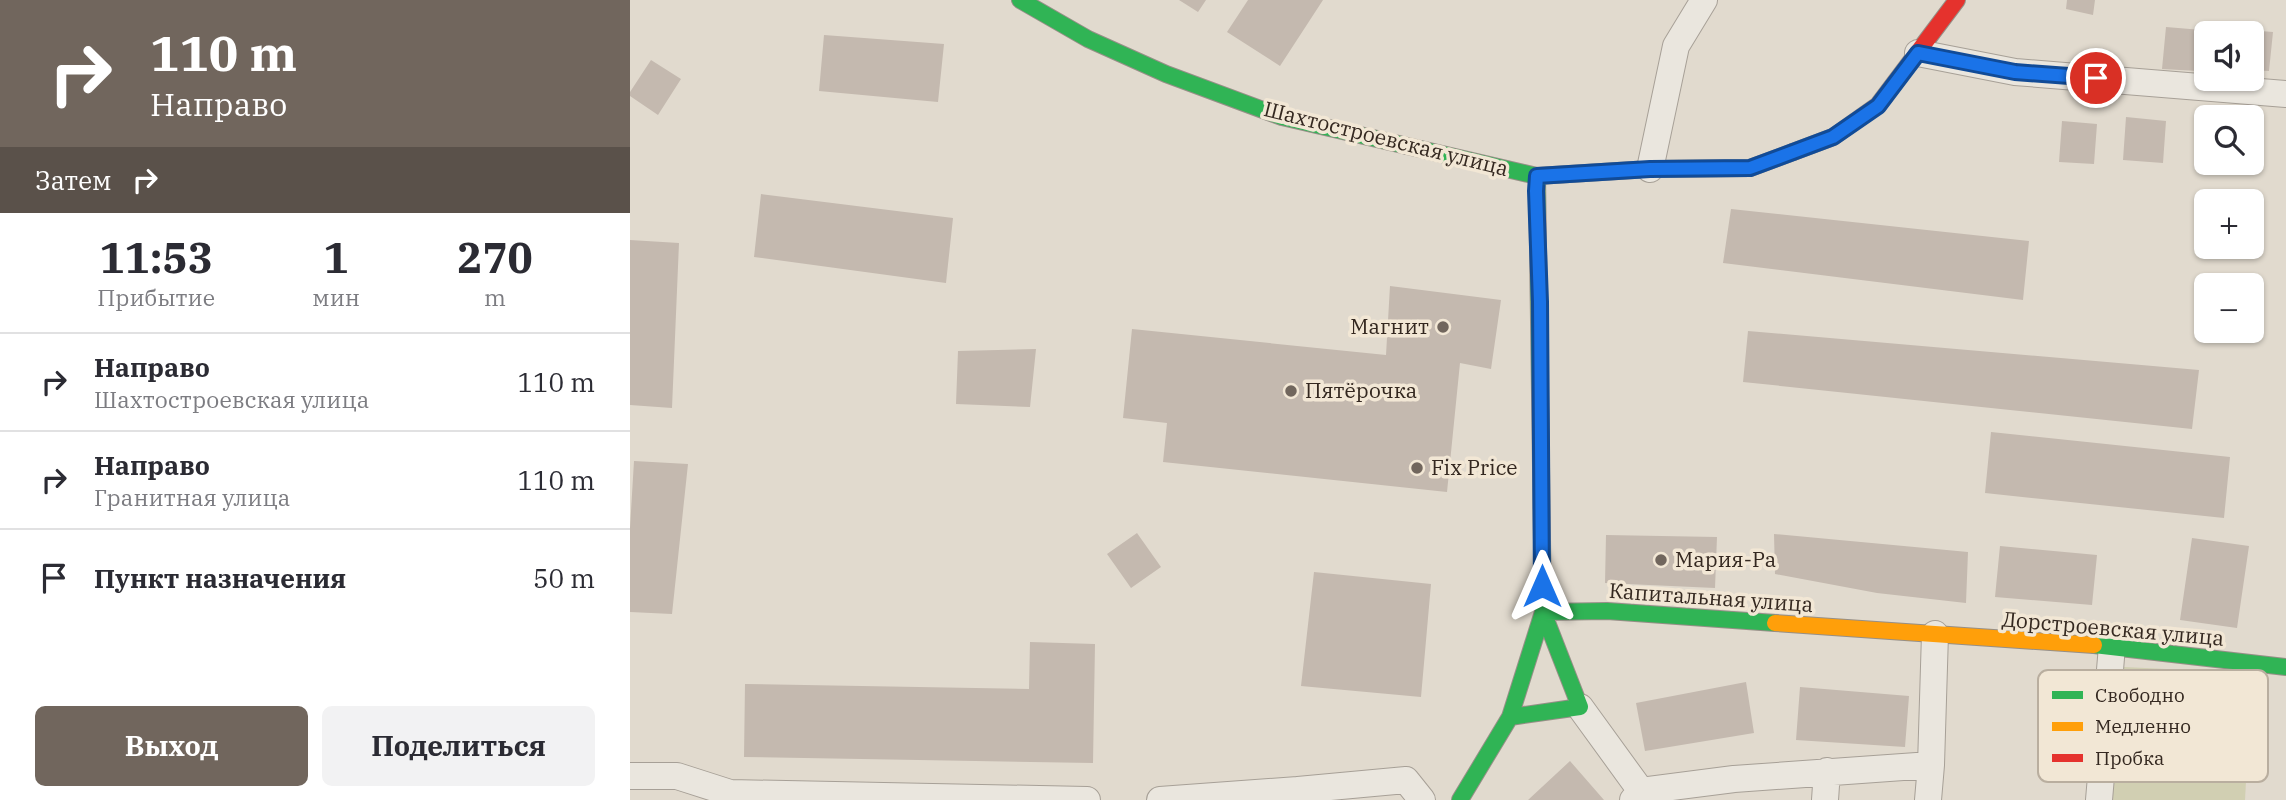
<!DOCTYPE html>
<html lang="ru">
<meta charset="utf-8">
<style>
:root{--surface:#fff;--page:#f2f2f3;--text:#2b2b33;--muted:#7c7c81;--line:#e1e1e2;--accent:#71665d}
body{margin:0;font-family:"IBM Plex Serif",serif;background:var(--page);color:var(--text);height:100vh;display:flex;flex-direction:column;font-size:26px;white-space:nowrap}
*{box-sizing:border-box;margin:0}
p{font-size:23px;color:var(--muted)}
.icon{flex:none;width:38px;height:38px;fill:none;stroke:currentColor;stroke-width:2;stroke-linecap:round;stroke-linejoin:round}
.map{position:relative;flex:1;overflow:hidden}
.panel{display:flex;flex-direction:column;background:var(--surface);width:630px}
.panel>*{flex:none}
.guide{background:#71665d;color:#fff;overflow:hidden}
.tools{position:absolute;left:1564px;top:21px;display:grid;gap:14px}
.tools a{display:grid;place-items:center;width:70px;height:70px;border-radius:10px;background:var(--surface);box-shadow:0 2px 5px #0004;font-size:35px}
.pin{position:absolute;display:grid;place-items:center;width:60px;height:60px;color:#fff;margin:-30px;border:4px solid #fff;border-radius:50%;box-shadow:0 2px 7px #0007}
.me{position:absolute;width:77px;margin:-38px;rotate:0deg;stroke-linejoin:round;filter:drop-shadow(0 0 5px #0008)}
.turn{display:flex;align-items:center;gap:24px;height:147px;padding:0 35px;font-size:32px}
.turn .icon{width:91px;height:91px;stroke-width:2.5}
.turn b{display:block;font-size:49px;line-height:60px}
.then{display:flex;align-items:center;height:66px;padding:0 35px;background:#0003;gap:14px;font-size:26px}
.eta{display:flex;justify-content:space-evenly;align-items:center;height:119px;text-align:center}
.eta b{font-size:42px;font-weight:700;line-height:49px}
.button{display:flex;gap:14px;margin-top:auto;padding:14px 35px}
.button a{flex:1;height:80px;border-radius:10px;background:var(--accent);color:#fff;font-size:28px;font-weight:700;line-height:80px;text-align:center}
.button a+a{background:var(--page);color:var(--text)}
ul{padding:0;list-style:none}
li{display:flex;align-items:center;gap:21px;height:98px;padding:0 35px;border-top:2px solid var(--line)}
li div{flex:1}
li b{display:block;font-size:26px}
li em{font-style:normal}
main{display:flex;flex:1;min-height:0}
.map>svg:first-child{display:block}
.green{fill:#d1cfb2}
.building{fill:#c4b9af}
.lines{fill:none;stroke-linecap:round;stroke-linejoin:round}
.street-casing{stroke:#a7a097;stroke-width:28}
.fast-casing{stroke:#968f87;stroke-width:18}
.slow-casing{stroke:#968f87;stroke-width:18}
.jam-casing{stroke:#968f87;stroke-width:18}
.street{stroke:#eae6de;stroke-width:26}
.fast{stroke:#30b455;stroke-width:16}
.slow{stroke:#ff9f0a;stroke-width:16}
.jam{stroke:#e5322d;stroke-width:16}
.route-casing{stroke:#114b97;stroke-width:18}
.route{stroke:#1a73e8;stroke-width:12}
.poi-dot{fill:#71665d;stroke:#f2e7d5;stroke-width:2.5}
.labels{text-anchor:middle;stroke-width:7;stroke-linejoin:round;paint-order:stroke}
.street-label{font-size:21px;fill:#342820;stroke:#f2e7d5}
.poi-label{font-size:21px;fill:#342820;stroke:#f2e7d5;text-anchor:start}
.key{fill:#f2e7d5;stroke:#b9ae9f;stroke-width:2}
.key-label{font-size:19px;fill:#342820}
</style>
<main>
<section class="panel">
<div class="guide">
<div class="turn"><svg class="icon" aria-label="right" viewBox="0 0 24 24"><path d="M7 20v-9h11M14 6l5 5-5 5"/></svg><div><b>110 m</b>Направо</div></div>
<div class="then">Затем<svg class="icon" aria-label="right" viewBox="0 0 24 24"><path d="M7 20v-9h11M14 6l5 5-5 5"/></svg></div>
</div>
<div class="eta">
<div><b>11:53</b><p>Прибытие</p></div>
<div><b>1</b><p>мин</p></div>
<div><b>270</b><p>m</p></div>
</div>
<ul>
<li><svg class="icon" aria-label="right" viewBox="0 0 24 24"><path d="M7 20v-9h11M14 6l5 5-5 5"/></svg><div><b>Направо</b><p>Шахтостроевская улица</p></div><em>110 m</em></li>
<li><svg class="icon" aria-label="right" viewBox="0 0 24 24"><path d="M7 20v-9h11M14 6l5 5-5 5"/></svg><div><b>Направо</b><p>Гранитная улица</p></div><em>110 m</em></li>
<li><svg class="icon" aria-label="arrive" viewBox="0 0 24 24"><path d="M6 21V4h12l-3 4 3 4H6"/></svg><div><b>Пункт назначения</b></div><em>50 m</em></li>
</ul>
<div class="button"><a>Выход</a><a>Поделиться</a></div>
</section>
<div class="map">
<svg width="1656" height="800" viewBox="0 0 1656 800">
<rect width="100%" height="100%" fill="#e1dace"/>
<path class="green" d="M1494,667L1622,673L1615,800H1482Z"/>
<path class="building" d="M549,0H576L568,12Z
M618,0H693L650,66L597,32Z
M1437,0H1465L1463,15L1436,9Z
M1536,27L1572,30L1568,71L1532,69Z
M1605,29L1643,32L1639,71L1622,70V33H1605Z
M194,35L314,44L308,102L189,91Z
M21,60L51,79L28,115L0,96V92Z
M1496,117L1536,121L1533,163L1493,160Z
M1432,121L1467,124L1464,164L1429,162Z
M131,194L323,218L316,283L124,257Z
M1101,209L1399,241L1393,300L1093,263Z
M0,240L49,243L42,408L0,405Z
M760,286L871,300L861,369L830,363L817,492L533,462L537,423L493,418L502,329L756,355Z
M1118,331L1569,370L1562,429L1113,382Z
M406,349L400,407L326,404L328,351Z
M1361,432L1600,457L1594,518L1355,493Z
M4,461L58,464L42,614L0,612V528Z
M507,533L531,567L501,588L477,554Z
M1144,534L1338,552L1336,603L1247,593L1145,574Z
M976,535L1087,537L1085,588L975,583Z
M1562,538L1619,546L1607,628L1550,620Z
M1370,546L1467,555L1462,605L1365,597Z
M684,572L801,584L791,697L671,686Z
M400,642L465,644L463,763L114,757L115,684L399,689Z
M1116,682L1124,733L1015,751L1006,703Z
M1170,687L1279,696L1275,747L1166,740Z
M940,761L974,800H898Z"/>
<g class="lines">
<g class="street-casing">
<path id="street" d="M1288,53L1385,72L1656,94
M1020,169L1046,46L1074,0
M950,707L1011,791
M0,776H47L100,793L457,800
M530,800L668,790
M661,800L668,790L776,780L792,800
M1003,800L1011,791L1104,779L1301,765
M1195,800L1197,771
M1298,800L1301,765L1305,634
M1469,800L1482,646"/>
</g>
<g class="fast-casing">
<path id="fast" d="M390,0L458,39L536,74L652,117L907,176L1020,169L1120,168L1163,152
M1464,645L1656,667
M880,717L913,612L907,176
M830,800L880,717L950,707L913,612L977,611L1145,623"/>
</g>
<g class="slow-casing">
<path id="slow" d="M1145,623L1464,645"/>
</g>
<g class="jam-casing">
<path id="jam" d="M1163,152L1203,137L1248,105L1327,0"/>
</g>
<use href="#street" class="street"/>
<use href="#fast" class="fast"/>
<use href="#slow" class="slow"/>
<use href="#jam" class="jam"/>
</g>
<g class="lines">
<g class="route-casing">
<path id="route" d="M912,586L910,302L906,191L907,176L1020,169L1120,168L1203,137L1248,106L1288,53L1385,72L1466,78"/>
</g>
<use href="#route" class="route"/>
</g>
<g class="poi-dot">
<circle cx="813" cy="327" r="7"/>
<circle cx="661" cy="391" r="7"/>
<circle cx="787" cy="468" r="7"/>
<circle cx="1031" cy="560" r="7"/>
</g>
<g class="labels">
<g class="street-label">
<text transform="translate(756 139) rotate(14)" y="7">Шахтостроевская улица</text>
<text transform="translate(1081 598) rotate(4)" y="7">Капитальная улица</text>
<text transform="translate(1483 629) rotate(5)" y="7">Дорстроевская улица</text>
</g>
<g class="poi-label">
<text x="799" y="334" text-anchor="end">Магнит</text>
<text x="675" y="398">Пятёрочка</text>
<text x="801" y="475">Fix Price</text>
<text x="1045" y="567">Мария-Ра</text>
</g>
</g>
<rect x="1408" y="670" width="230" height="112" rx="10" class="key"/>
<rect x="1422" y="691" width="31" height="8" fill="#30b455"/>
<rect x="1422" y="722" width="31" height="9" fill="#ff9f0a"/>
<rect x="1422" y="754" width="31" height="8" fill="#e5322d"/>
<g class="key-label">
<text x="1465" y="702">Свободно</text>
<text x="1465" y="733">Медленно</text>
<text x="1465" y="765">Пробка</text>
</g>
</svg>
<div class="tools">
<a><svg class="icon" aria-label="sound" viewBox="0 0 24 24"><path d="M4 9h4l5-4v14l-5-4H4zM17 9q2 3 0 6"/></svg></a>
<a><svg class="icon" aria-label="search" viewBox="0 0 24 24"><circle cx="10" cy="10" r="6"/><path d="M15 15l6 6"/></svg></a>
<a>+</a>
<a>−</a>
</div>
<div class="pin" style="left:1466px;top:78px;background:#d93025"><svg class="icon" aria-label="arrive" viewBox="0 0 24 24"><path d="M6 21V4h12l-3 4 3 4H6"/></svg></div>
<svg class="me" style="left:912px;top:586px" viewBox="-20 -20 40 40"><path d="M0-17L14 15 0 8-14 15z" fill="#1a73e8" stroke="#fff" stroke-width="4"/></svg>
</div>
</main>
